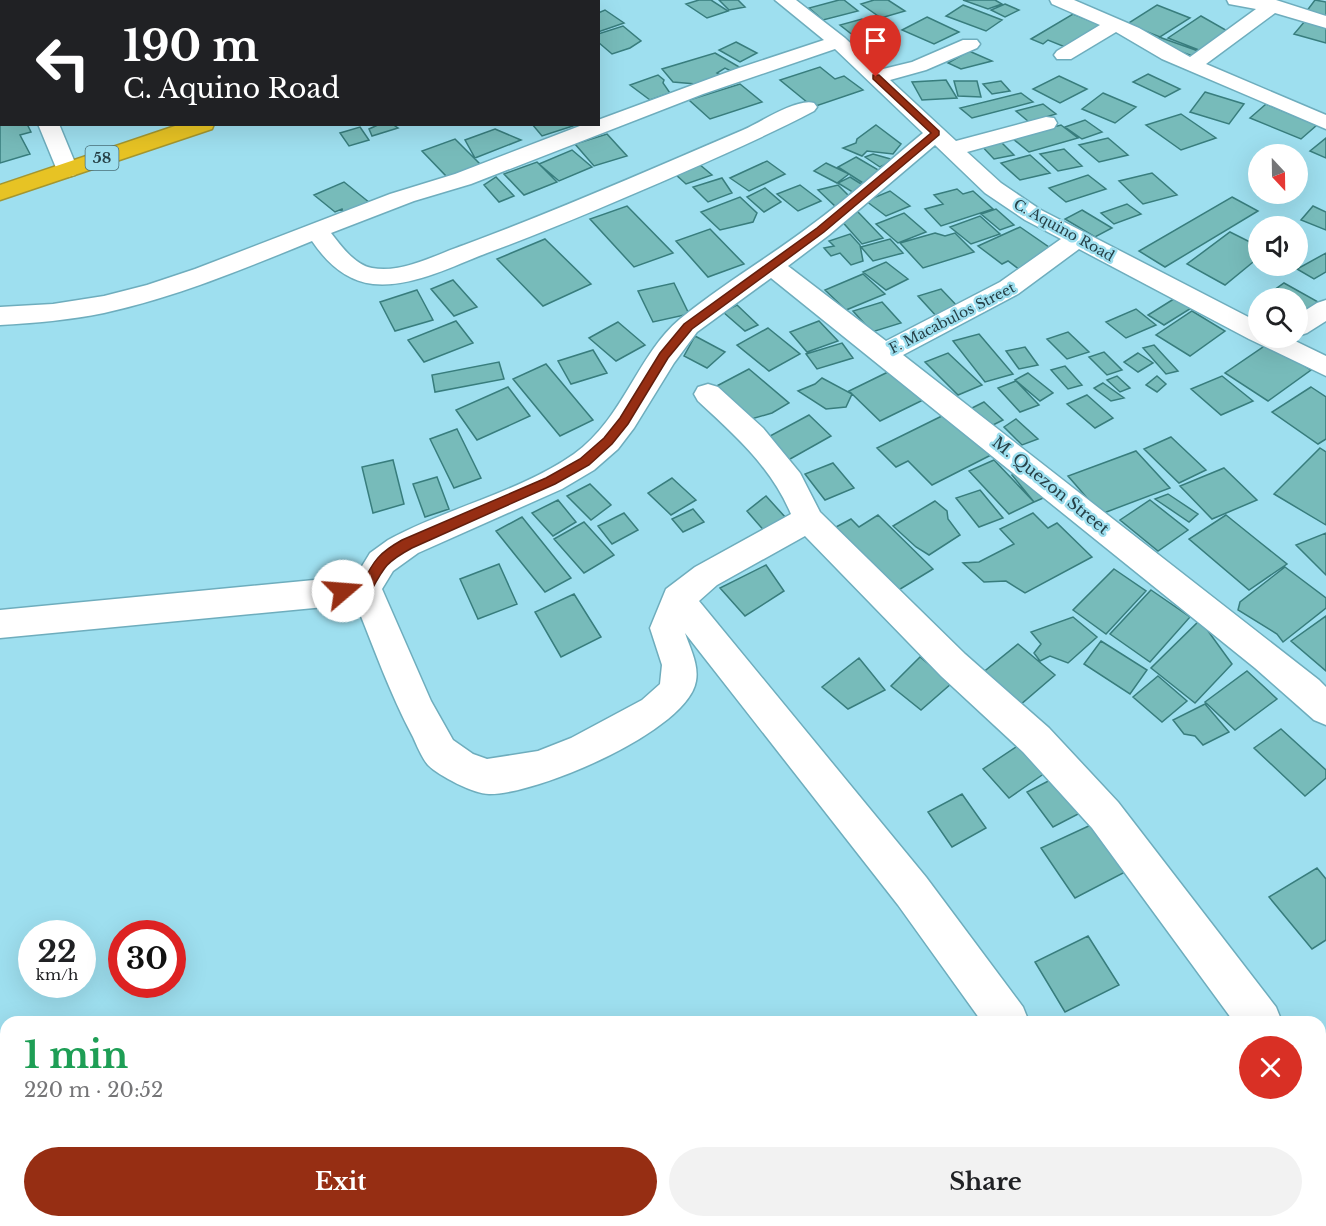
<!DOCTYPE html>
<meta charset="utf-8">
<style>
:root{--surface:#fff;--page:#f2f2f2;--text:#202124;--muted:#757577;--accent:#962e13}
body{margin:0;font-family:"Libre Baskerville",serif;background:var(--page);color:var(--text);height:100vh;display:flex;flex-direction:column;font-size:22px;white-space:nowrap}
*{box-sizing:border-box;margin:0}
p{font-size:20px;color:var(--muted)}
.icon{flex:none;width:33px;height:33px;fill:none;stroke:currentColor;stroke-width:2;stroke-linecap:round;stroke-linejoin:round}
.map{position:relative;flex:1;overflow:hidden}
.sheet{position:absolute;left:0px;top:1016px;width:1326px;height:212px;display:flex;flex-direction:column;background:var(--surface);border-radius:18px 18px 0 0;box-shadow:0 6px 24px #0002}
.sheet>*{flex:none}
.guide{position:absolute;left:0px;top:0px;width:600px;height:126px;box-shadow:0 6px 24px #0002;background:#202124;color:#fff;overflow:hidden}
.needle{width:39px;rotate:158deg}
.tools{position:absolute;left:1248px;top:144px;display:grid;gap:12px}
.tools a{display:grid;place-items:center;width:60px;height:60px;border-radius:50%;background:var(--surface);box-shadow:0 6px 24px #0002;font-size:30px}
.speed{position:absolute;left:18px;top:920px;display:flex;gap:12px;font-size:30px;font-weight:700;text-align:center}
.speed>*{display:grid;place-content:center;width:78px;height:78px;border-radius:50%;background:var(--surface);box-shadow:0 6px 24px #0002;line-height:1}
.speed small{font-size:15px;font-weight:400}
.speed .limit{border:9px solid #d22;background:#fff;color:#111}
.pin{position:absolute;display:grid;place-items:center;width:51px;height:51px;color:#fff;margin:-62px -26px;border-radius:50% 50% 50% 0;rotate:-45deg;box-shadow:0 0 6px #0007}
.pin .icon{rotate:45deg}
.me{position:absolute;width:66px;margin:-33px;rotate:72deg;stroke-linejoin:round;filter:drop-shadow(0 0 4px #0008)}
.turn{display:flex;align-items:center;gap:21px;height:126px;padding:0 24px;font-size:27px}
.turn .icon{width:78px;height:78px;stroke-width:2.5}
.turn b{display:block;font-size:42px;line-height:51px}
.round{display:grid;place-items:center;flex:none;width:63px;height:63px;border-radius:32px;background:var(--page)}
.summary{display:flex;align-items:center;justify-content:space-between;height:102px;padding:0 24px}
h1{font-size:36px;font-weight:800;line-height:45px;color:#1e9e55}
.primary-button{display:flex;gap:12px;margin-top:auto;padding:12px 24px}
.primary-button a{flex:1;height:69px;border-radius:36px;background:var(--accent);color:#fff;font-size:24px;font-weight:800;line-height:69px;text-align:center}
.primary-button a+a{background:var(--page);color:var(--text)}
.map>svg:first-child{display:block}
.building{fill:#77bbba;stroke:#387d7d;stroke-width:1.5}
.lines{fill:none;stroke-linecap:round;stroke-linejoin:round}
.minor-casing{stroke:#6eadbd;stroke-width:3}
.highway-casing{stroke:#a39630;stroke-width:3}
.minor{fill:#fff;fill-rule:evenodd}
.highway{fill:#e7c324;fill-rule:evenodd}
.route{fill:#962e13;stroke:#621e0c;stroke-width:1.5}
.labels{text-anchor:middle;stroke-width:5;stroke-linejoin:round;paint-order:stroke}
.far-street-label{font-size:14px;fill:#264147;stroke:#9edfef}
.shield{fill:#9edfef;stroke:#4a7079;stroke-width:1.5}
.shield-label{font-size:15px;font-weight:bold;fill:#264147}
.street-label{font-size:16px;fill:#264147;stroke:#9edfef}
</style>
<div class="map">
<svg width="1326" height="1226" viewBox="0 0 1326 1226">
<rect width="100%" height="100%" fill="#9edfef"/>
<path class="building" d="M699,0H711L728,11L707,18L686,4Z
M719,0H738L745,7L729,10Z
M839,0H844L858,11L823,20L809,8Z
M874,0H888L905,11L881,18L861,4Z
M963,0H995L1002,4L988,9Z
M1315,0L1326,2V17L1306,12Z
M1005,4L1019,10L1005,17L991,10Z
M963,5L1002,20L986,31L946,16Z
M1157,5L1190,18L1160,37L1127,24Z
M605,10L624,23L598,32V13Z
M1073,14L1101,25L1065,47L1048,40L1043,44L1031,39Z
M1201,16L1231,33L1204,52L1168,38Z
M927,17L959,32L934,44L902,30Z
M862,19L881,34L859,40L840,25Z
M1305,21L1326,27V43L1294,34Z
M623,26L641,41L630,48L612,54L598,42V34Z
M1159,37L1201,52L1195,57L1160,44Z
M736,42L757,53L740,62L719,50Z
M969,51L992,61L961,69L948,63Z
M715,53L741,68L731,71L725,68L717,73L722,76L696,84L673,82L662,69Z
M820,67L835,79L844,76L863,90L813,107L780,80Z
M1148,74L1180,89L1165,97L1133,82Z
M658,75L664,80L663,83L670,93L650,100L630,85Z
M1059,76L1087,89L1060,103L1033,89Z
M946,80L957,98L922,100L912,82Z
M954,81H977L981,97L958,96Z
M1001,81L1010,91L992,94L983,84Z
M740,84L762,102L710,119L689,100Z
M1205,92L1244,104L1229,124L1190,112Z
M1021,93L1033,102L972,118L960,108Z
M1103,93L1136,107L1115,123L1082,109Z
M1043,104L1056,114L1029,122L1016,111Z
M1266,104L1317,125L1301,139L1250,118Z
M0,112L2,124H27L31,132L20,135L30,154L0,163Z
M1181,114L1216,138L1181,150L1146,125Z
M1085,120L1102,132L1082,139L1065,127Z
M380,124H392L398,128L372,136L369,129Z
M532,124H579L542,136Z
M876,125L901,144L893,154L867,151L862,156L843,148L856,143L857,139Z
M1061,125L1078,138L1029,152L1012,138Z
M360,127L369,140L349,146L340,133Z
M495,129L521,140L475,158L465,140Z
M607,134L627,156L594,166L575,144Z
M996,137L1014,155L994,159L977,141Z
M1108,138L1128,155L1099,162L1079,145Z
M1326,138V158L1310,151Z
M455,139L481,165L448,178L422,151Z
M1064,149L1082,166L1058,171L1040,154Z
M572,150L592,167L559,181L539,164Z
M873,154L894,160L880,167L865,157Z
M1030,155L1050,173L1020,180L1001,163Z
M856,157L880,171L863,183L838,167Z
M767,161L785,174L749,191L730,178Z
M537,162L557,182L524,195L504,174Z
M826,163L849,174L837,183L814,171Z
M699,164L712,175L686,184L674,173Z
M1152,173L1177,195L1143,204L1119,181Z
M1088,175L1106,189L1066,202L1049,188Z
M496,177L514,196L499,202L484,185Z
M850,177L866,187L854,193L838,183Z
M722,178L732,193L708,202L693,187Z
M344,182L370,203L344,215L342,209L335,212L314,195Z
M800,185L821,201L798,211L777,194Z
M838,185L853,200L836,207L818,190Z
M765,188L781,202L764,212L747,197Z
M957,189L963,194L973,191L993,209L941,226L925,209L943,204L934,195Z
M890,191L910,206L886,216L866,201Z
M740,197L757,213L753,222L720,230L701,212Z
M1232,197L1258,211L1165,267L1139,251Z
M1127,204L1141,214L1114,224L1101,213Z
M627,206L673,253L634,267L590,219Z
M1313,206L1326,212V230L1301,220Z
M996,209L1014,225L1000,230L981,214Z
M1082,210L1112,228L1095,237L1065,219Z
M858,212L883,238L862,244L839,218Z
M904,213L926,232L898,243L876,224Z
M980,216L1000,234L971,244L950,227Z
M1020,227L1056,252L1020,270L1008,261L1002,264L978,246Z
M710,229L744,264L708,277L676,241Z
M1230,232L1258,246V258L1225,285L1187,264Z
M935,233L945,236L955,233L974,252L923,268L900,243Z
M850,234L860,245L863,261L851,265L840,253L831,256L824,248L834,246L829,241Z
M545,239L591,284L543,306L497,259Z
M890,239L903,253L873,261L861,247Z
M1326,253V272L1314,279L1297,269Z
M886,262L908,279L886,290L863,272Z
M863,274L885,294L846,310L825,290Z
M453,280L477,307L454,316L431,289Z
M674,283L689,314L653,322L638,291Z
M1284,283L1320,303L1300,318L1298,317V298H1263Z
M941,289L961,310L937,317L918,296Z
M417,290L433,320L395,331L380,302Z
M1177,297L1193,307L1164,325L1148,315Z
M882,302L901,323L872,332L853,311Z
M737,305L758,325L745,331L723,312Z
M1136,309L1156,325L1126,338L1106,322Z
M1192,311L1225,331L1190,356L1156,335Z
M456,321L473,343L424,362L408,340Z
M819,321L838,341L807,352L790,332Z
M618,322L645,345L616,361L589,338Z
M768,328L800,354L769,371L737,345Z
M1068,332L1089,352L1067,359L1047,339Z
M979,334L1013,374L985,382L953,341Z
M695,336L725,352L707,368L684,356Z
M842,343L853,358L817,369L806,354Z
M1269,343L1311,370L1268,401L1225,373Z
M1154,345L1178,371L1166,374L1143,348Z
M1025,347L1038,365L1019,369L1006,351Z
M593,350L607,373L571,384L558,361Z
M1104,352L1122,370L1107,375L1089,357Z
M948,353L982,385L958,395L925,362Z
M1138,353L1153,363L1138,372L1124,362Z
M499,362L504,379L435,392L432,375Z
M546,364L593,420L560,436L513,379Z
M1065,366L1082,385L1068,389L1051,370Z
M749,369L789,403L772,413L748,420L713,388Z
M890,371L923,400L880,421L849,391Z
M1028,373L1053,393L1040,401L1015,380Z
M1117,376L1130,388L1120,392L1107,380Z
M1157,376L1166,384L1157,392L1146,385Z
M1222,376L1253,401L1221,415L1191,389Z
M822,378L852,394L846,407L826,409L798,391L815,384Z
M1016,381L1039,405L1020,412L998,388Z
M1103,383L1124,398L1111,401L1094,388Z
M508,387L530,416L477,440L456,410Z
M1311,387L1326,397V439L1318,444L1272,412Z
M1087,395L1113,418L1095,428L1067,404Z
M984,402L1003,420L989,427L970,409Z
M948,413L993,454L932,485L908,461L896,467L877,448Z
M809,415L831,436L783,463L761,441Z
M1016,419L1038,439L1022,445L1004,427Z
M457,429L481,478L454,488L430,439Z
M1171,437L1206,470L1179,483L1144,449Z
M1320,448L1326,452V525L1274,494Z
M1136,451L1170,488L1101,514L1068,476Z
M393,460L404,504L373,513L362,467Z
M994,460L1034,502L1009,514L969,471Z
M833,463L854,488L825,500L805,474Z
M1224,468L1257,500L1212,519L1180,486Z
M1026,470L1048,496L1034,502L1012,475Z
M437,477L449,509L425,517L413,484Z
M672,478L696,500L671,515L648,493Z
M590,484L611,505L591,520L567,496Z
M980,490L1003,518L979,527L956,498Z
M1168,494L1198,514L1189,522L1155,499Z
M766,496L786,518L766,533L747,511Z
M558,500L576,522L553,536L532,513Z
M1150,500L1188,530L1158,551L1120,520Z
M935,501L947,511L948,519L960,535L929,555L916,547L893,526Z
M693,509L704,522L683,532L672,519Z
M624,513L638,530L612,544L598,526Z
M1033,513L1048,528L1057,523L1092,557L1025,593L1006,581L984,582L963,563L979,562L1014,544L1000,529Z
M878,515L933,569L897,591L836,527L851,519L859,527Z
M1226,515L1257,540L1287,564L1249,590L1189,539Z
M522,517L571,578L545,592L496,531Z
M584,522L614,555L584,573L554,539Z
M1326,533V575L1296,545Z
M499,564L517,604L478,619L460,579Z
M766,565L784,591L745,616L720,588Z
M1285,567L1326,598V608L1283,642L1277,634L1238,610L1240,602Z
M1114,569L1146,591L1106,634L1073,610Z
M1151,590L1190,617L1150,662L1110,634Z
M574,594L601,637L561,657L535,612Z
M1326,616V671L1291,641Z
M1073,617L1097,637L1068,663L1050,656L1040,661L1034,653L1041,644L1031,632Z
M1200,620L1232,664L1195,703L1151,668Z
M1101,641L1147,670L1130,694L1084,664Z
M1018,644L1055,675L1013,711L976,678Z
M920,657L952,683L921,710L891,686Z
M859,658L885,690L848,709L822,687Z
M1247,671L1277,699L1235,730L1205,702Z
M1158,676L1187,701L1162,722L1133,697Z
M1205,704L1229,732L1203,745L1195,736L1184,734L1173,720Z
M1281,729L1326,770V778L1305,796L1254,748Z
M1019,745L1045,773L1009,798L983,769Z
M1058,776L1084,811L1053,827L1027,792Z
M962,794L986,828L952,847L928,812Z
M1093,824L1127,871L1075,898L1041,848Z
M1317,868L1326,879V940L1312,949L1269,897Z
M1088,936L1119,985L1065,1012L1035,962Z
M1225,1221H1298L1301,1226H1229Z"/>
<g class="lines">
<g class="minor-casing">
<path id="minor" d="M495,0H514L515,2H496Z
M775,0H796L845,38L879,70L912,62L963,40H977L980,44L977,48L926,70L890,80L956,141L1046,117L1054,118L1057,123L1054,128L967,152L1001,183L1041,210L1258,322V338H1289L1326,356V376L1249,339L1079,249L1018,294L903,355L1319,680L1326,687V725L1314,720L1255,668L771,278L697,332L674,363L634,428L618,449L594,470L562,489L418,553L393,571L382,589L431,701L453,740L473,754L487,759L538,751L571,738L642,700L660,684L662,665L650,628L666,589L695,567L791,514C771,467 735,435 698,401L694,394L698,387L708,384L718,387L763,428L800,473L820,512L965,654L1049,728L1118,802L1276,1007L1282,1022H1234L1092,828L1023,752L941,676L805,536L717,585L699,601L926,877L1023,1007L1029,1022H982L898,905L685,633C690,648 699,665 696,681C688,731 536,795 489,794C474,794 439,776 428,765C422,758 417,746 413,737C390,694 374,648 356,604L0,638V610L356,576L370,553L388,540C446,508 520,492 574,454C624,418 637,355 680,319C721,285 768,258 810,226C849,198 885,164 923,133L835,49L703,94L471,184L414,201L331,233C341,246 355,265 372,268C402,274 437,254 464,245C559,210 651,169 743,130C761,122 797,98 814,103L817,107L814,111C771,134 726,153 682,173C617,201 553,229 487,253C453,266 411,288 373,284C346,281 327,263 312,241C244,269 176,297 104,313C70,320 35,323 0,325V307L53,304L104,296L147,285L195,269L390,194L455,174L585,124H598V120L736,69L824,40ZM935,145L985,193L1025,220L1061,239L1000,282L886,341L788,266L829,235Z
M1050,0H1074L1139,28L1190,57L1256,9L1229,4L1227,0H1276L1326,16V28L1275,13L1206,64L1326,115V129L1162,59L1116,32L1071,59H1057L1054,55L1057,51L1100,25L1052,4Z
M0,87H2V99H0Z
M38,124H59L78,170L75,175L67,177L59,175Z
M1326,300V321L1307,333L1298,336V315L1317,303Z
M1320,1076L1326,1078V1127L1320,1125Z
M1124,1221H1173L1175,1226H1126Z"/>
</g>
<g class="highway-casing">
<path id="highway" d="M570,0H591L569,2Z
M181,124H214L212,129L0,200V185Z"/>
</g>
<use href="#minor" class="minor"/>
<use href="#highway" class="highway"/>
</g>
<path class="route" d="M873,75H879L939,131V135L824,232L692,329L668,358L628,424L612,444L589,465L555,484L412,548C386,562 384,567 370,593L343,597L338,595L336,591L338,587L362,584C374,560 379,553 402,540L546,478L580,459L604,438L620,418L660,353L684,324L817,228L931,133L873,79Z"/>
<g class="labels">
<g class="far-street-label">
<text transform="translate(1064 230) rotate(29)" y="5">C. Aquino Road</text>
<text transform="translate(952 318) rotate(-27)" y="5">F. Macabulos Street</text>
</g>
<rect class="shield" x="85.5" y="146" width="33" height="24" rx="4.5"/>
<g class="shield-label">
<text x="102" y="163">58</text>
</g>
<g class="street-label">
<text transform="translate(1051 485) rotate(39)" y="6">M. Quezon Street</text>
</g>
</g>
</svg>
<div class="tools">
<a><svg class="needle" viewBox="-14 -14 28 28"><path d="M0-13l5 13h-10z" fill="#e53935"/><path d="M0 13l5-13h-10z" fill="#757577"/></svg></a>
<a><svg class="icon" aria-label="sound" viewBox="0 0 24 24"><path d="M4 9h4l5-4v14l-5-4H4zM17 9q2 3 0 6"/></svg></a>
<a><svg class="icon" aria-label="search" viewBox="0 0 24 24"><circle cx="10" cy="10" r="6"/><path d="M15 15l6 6"/></svg></a>
</div>
<div class="speed"><div>22<small>km/h</small></div><div class="limit">30</div></div>
<div class="pin" style="left:876px;top:77px;background:#d93025"><svg class="icon" aria-label="arrive" viewBox="0 0 24 24"><path d="M6 21V4h12l-3 4 3 4H6"/></svg></div>
<svg class="me" style="left:343px;top:591px" viewBox="-20 -20 40 40"><circle r="19" fill="#fff"/><path d="M0-13L10 11 0 6-10 11z" fill="#962e13"/></svg>
<div class="guide">
<div class="turn"><svg class="icon" aria-label="left" viewBox="0 0 24 24"><path d="M17 20v-9H6M10 6l-5 5 5 5"/></svg><div><b>190 m</b>C. Aquino Road</div></div>
</div>
<section class="sheet">
<div class="summary"><div><h1>1 min</h1><p>220 m · 20:52</p></div><a class="round" style="background:#d93025;color:#fff"><svg class="icon" aria-label="close" viewBox="0 0 24 24"><path d="M6 6l12 12M18 6L6 18"/></svg></a></div>
<div class="primary-button"><a>Exit</a><a>Share</a></div>
</section>
</div>
